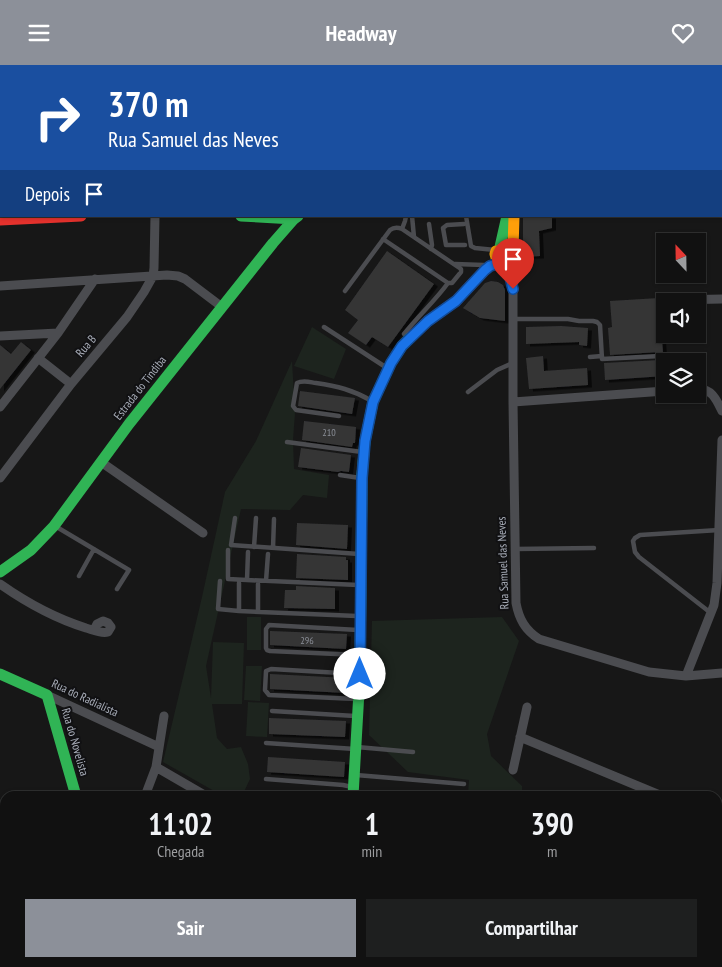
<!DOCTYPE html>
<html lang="pt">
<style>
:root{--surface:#111;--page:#1e1f1f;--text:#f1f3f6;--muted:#9c9d9f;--line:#303131;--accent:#8c9099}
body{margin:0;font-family:"PT Sans Narrow",sans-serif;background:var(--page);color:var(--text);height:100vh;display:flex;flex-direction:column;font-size:19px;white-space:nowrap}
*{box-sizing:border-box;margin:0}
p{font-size:16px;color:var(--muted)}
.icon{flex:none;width:28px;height:28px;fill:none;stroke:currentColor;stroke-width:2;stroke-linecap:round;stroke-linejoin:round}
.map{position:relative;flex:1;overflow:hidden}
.drawer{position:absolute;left:0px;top:726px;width:722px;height:176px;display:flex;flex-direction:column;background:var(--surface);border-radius:15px 15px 0 0;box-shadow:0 1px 4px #0004,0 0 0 1px var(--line)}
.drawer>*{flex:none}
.top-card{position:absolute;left:0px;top:0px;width:722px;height:152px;box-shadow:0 1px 4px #0004,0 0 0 1px var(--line);background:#1a4fa0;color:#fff;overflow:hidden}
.needle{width:32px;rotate:338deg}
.fabs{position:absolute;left:656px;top:168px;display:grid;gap:10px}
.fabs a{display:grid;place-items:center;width:50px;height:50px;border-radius:0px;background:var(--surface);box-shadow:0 1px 4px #0004,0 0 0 1px var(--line);font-size:25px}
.pin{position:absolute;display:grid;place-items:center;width:42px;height:42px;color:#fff;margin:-51px -21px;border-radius:50% 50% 50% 0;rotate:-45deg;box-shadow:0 0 5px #0007}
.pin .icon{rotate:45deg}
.me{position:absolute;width:55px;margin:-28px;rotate:0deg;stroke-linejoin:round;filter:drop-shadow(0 0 4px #0008)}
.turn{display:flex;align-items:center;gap:18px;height:105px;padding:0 25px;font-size:22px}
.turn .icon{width:65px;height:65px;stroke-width:2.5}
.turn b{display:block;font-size:35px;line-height:42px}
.then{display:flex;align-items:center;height:48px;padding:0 25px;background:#0003;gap:10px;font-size:19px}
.eta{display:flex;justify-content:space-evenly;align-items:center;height:85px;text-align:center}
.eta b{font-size:30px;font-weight:700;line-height:35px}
.primary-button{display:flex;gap:10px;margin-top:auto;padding:10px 25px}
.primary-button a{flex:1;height:58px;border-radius:0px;background:var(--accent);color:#fff;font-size:20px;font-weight:700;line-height:58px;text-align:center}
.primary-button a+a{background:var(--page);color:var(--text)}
header{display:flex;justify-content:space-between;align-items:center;height:65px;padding:0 25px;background:var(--accent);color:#fff;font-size:22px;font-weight:700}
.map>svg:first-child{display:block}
.green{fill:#1d241e}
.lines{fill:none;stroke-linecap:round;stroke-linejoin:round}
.river{stroke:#2a3239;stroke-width:15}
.building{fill:#353536;filter:url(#shadow)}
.lane{stroke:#4b4c50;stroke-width:4.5}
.street{stroke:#4b4c50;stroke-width:9}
.fast{stroke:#30b455;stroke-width:11}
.slow{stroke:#ff9f0a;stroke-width:11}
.jam{stroke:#e5322d;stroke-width:11}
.route-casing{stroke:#114b97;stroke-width:12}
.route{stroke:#1a73e8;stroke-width:9}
.labels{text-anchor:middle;stroke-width:4;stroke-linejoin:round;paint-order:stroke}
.number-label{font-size:10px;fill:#8b8f98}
.street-label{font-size:12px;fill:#a8adb8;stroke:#111113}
</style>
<header><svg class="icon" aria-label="menu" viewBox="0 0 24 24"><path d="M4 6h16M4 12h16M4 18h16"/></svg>Headway<svg class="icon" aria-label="heart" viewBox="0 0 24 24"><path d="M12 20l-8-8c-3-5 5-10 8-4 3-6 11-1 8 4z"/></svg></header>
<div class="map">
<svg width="722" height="902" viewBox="0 0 722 902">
<defs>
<filter id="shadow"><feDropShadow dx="4" dy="2.5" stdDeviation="0" flood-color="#0009"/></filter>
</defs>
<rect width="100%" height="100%" fill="#171717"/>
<path class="green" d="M312,262L346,284L334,314L294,301Z
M292,296L295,348L293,375L294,404L329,410L327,433L303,430L290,445L241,444L206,601L211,633L213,577L244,578L242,639H212L217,673L227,684L241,682L248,699L250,714L242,731H223L163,697L202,532L225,427L256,376Z
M247,552H261V585H247Z
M502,552L519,576L487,669L491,691L522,721V731H468L469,715L408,707L369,670L372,556Z
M246,601H262L260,636L244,635Z
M248,637L269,638L267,672L246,671Z
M218,898H282V902H218Z"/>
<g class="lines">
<path class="river" d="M0,833L5,854
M16,898L17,902"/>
</g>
<path class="building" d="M523,151H552V163L539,166L540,191L523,192Z
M387,186L434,219L388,282L372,272L366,280L348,268L358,255L345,245Z
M491,216L498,217L503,220L505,225V256L480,253L463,243L485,218Z
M659,233L663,288L660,287L610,290L608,263L612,262L610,236Z
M561,261L588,263L587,281L579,280V277L526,279V262Z
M21,277L31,285L0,324V280L11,289Z
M543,291L544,306L587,303L588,320L529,324L526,293Z
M663,293L665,311L605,315L604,298L660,295Z
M300,326L355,333L352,349L298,341Z
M304,356L356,362L355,378H353L352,382L302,375Z
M301,383L351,390L349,407L341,406L338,407L298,402Z
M297,458L348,460L347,484L296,480Z
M297,489L346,492V495H348V515L296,513Z
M296,521L335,523V544L284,543L285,525H296Z
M270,566L347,569L346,584L270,580Z
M270,609L347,613L346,628L270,624Z
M269,653L346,656L345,672L269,669Z
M268,692L345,697L344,712L267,707Z"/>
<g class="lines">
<path class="lane" d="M173,0L174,1
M222,0V1
M135,1L138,0
M248,1V0
M0,138H1V146
M412,151L414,172
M466,151L471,181L475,183L495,185
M429,159L432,180L431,184
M464,159L447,160L443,163L446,180H465
M383,174L448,218H452L461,207V204L402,164L405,156L406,151
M455,199L484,200
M345,226L390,165C394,162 397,162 402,164
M513,254H568L579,256H593L597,257L600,260L602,294L660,291
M324,262L387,303
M404,269C418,251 435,236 448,218
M590,292L602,291
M468,327L497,305L513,298
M339,351L296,345L293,341L297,318C303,315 309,317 316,318C337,321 353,325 372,336
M287,377L362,387
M340,410L360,413
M235,453L231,480L359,489
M55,461L129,505L117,524
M254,482L256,453
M273,483L274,454
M515,484L594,483
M228,485V514L247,515
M248,487L247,515L358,520
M79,511L94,484
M220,516L218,544L239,546
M266,516L268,489
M239,518V546L357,551
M258,547V519
M711,547L707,545L639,492L635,487L633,476L635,473L640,470L719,465
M358,565L269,560L266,564V583L267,585L270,586L358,590
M356,634L269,630L265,625L266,606L271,604L358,609
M272,646L355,651
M266,678L355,684
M357,682L413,687
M356,710L464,719
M266,714L343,720L352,722
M475,898L486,900"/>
<path class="street" d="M48,0V1
M517,0V1
M512,196L515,208L513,224V337L516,538C519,554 525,565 539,574L649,607L686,611L722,608
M0,221L167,210L178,211L185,214L222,242
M676,235L722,234
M0,271L58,268
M38,293L71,319
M698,324C712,324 716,334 722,346
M513,337L665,326
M0,342L58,268L95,214
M101,397L203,468
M0,413L71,319L127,252L144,227L153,211L154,203L155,151
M0,519C27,538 54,553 86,563C93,565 101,569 108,567L111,562L108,558L103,556L97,559L94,565
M686,611L714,540L717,518L722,375
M47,630L159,682
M520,672L662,731
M156,702L206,731
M513,705L527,642
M145,731L156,702L164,651
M718,749L722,750
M0,778L5,794
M718,873L722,874
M0,897L1,902
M34,898L35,902
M525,898V902
M173,902L175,898"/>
<path class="fast" d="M721,127H722
M241,151L294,154
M500,182L507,151
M0,507L31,485L54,461L129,359L273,178L294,154L298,151
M0,609L47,630L76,731
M353,731L360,609L362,410L365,376L373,337L391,298L402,281L411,272
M120,898L121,902
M315,902L316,898"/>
<path class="slow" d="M351,0V1
M496,186L495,189L497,196L504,200L510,198L514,193L513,185L514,151"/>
<path class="jam" d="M0,155L81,151
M411,272L428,256L456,236L485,205L490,201L499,198"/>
</g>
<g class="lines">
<g class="route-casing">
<path id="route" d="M360,609L362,413L365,376L373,337L391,298L402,281L428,256L456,236L485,205L490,201L499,198C510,202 510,214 513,224"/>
</g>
<use href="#route" class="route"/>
</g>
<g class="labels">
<g class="number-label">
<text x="329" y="371">210</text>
<text x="307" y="579">296</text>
</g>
<g class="street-label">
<text transform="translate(86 281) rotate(-50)" y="4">Rua B</text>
<text transform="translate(140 323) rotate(-52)" y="4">Estrada do Tindiba</text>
<text transform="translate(503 498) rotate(-92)" y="4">Rua Samuel das Neves</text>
<text transform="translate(85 633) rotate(25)" y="4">Rua do Radialista</text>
<text transform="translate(75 677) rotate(74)" y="4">Rua do Novelista</text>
</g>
</g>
</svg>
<div class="fabs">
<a><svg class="needle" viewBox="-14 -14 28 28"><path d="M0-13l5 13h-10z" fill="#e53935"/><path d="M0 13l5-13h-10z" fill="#9c9d9f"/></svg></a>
<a><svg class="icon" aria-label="sound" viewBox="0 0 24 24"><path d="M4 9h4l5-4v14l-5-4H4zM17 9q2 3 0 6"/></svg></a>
<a><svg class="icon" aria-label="layers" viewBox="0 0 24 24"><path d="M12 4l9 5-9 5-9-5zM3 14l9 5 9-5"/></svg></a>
</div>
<div class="pin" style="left:513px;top:224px;background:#d93025"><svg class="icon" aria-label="arrive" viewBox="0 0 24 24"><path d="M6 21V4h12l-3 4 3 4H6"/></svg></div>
<svg class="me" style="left:360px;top:609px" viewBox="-20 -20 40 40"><circle r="19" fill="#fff"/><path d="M0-13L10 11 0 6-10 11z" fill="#1a73e8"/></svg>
<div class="top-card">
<div class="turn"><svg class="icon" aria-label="right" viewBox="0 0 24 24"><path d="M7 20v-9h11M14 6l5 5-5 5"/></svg><div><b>370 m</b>Rua Samuel das Neves</div></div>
<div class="then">Depois<svg class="icon" aria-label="arrive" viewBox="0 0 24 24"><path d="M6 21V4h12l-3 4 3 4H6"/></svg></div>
</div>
<section class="drawer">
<div class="eta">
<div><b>11:02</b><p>Chegada</p></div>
<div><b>1</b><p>min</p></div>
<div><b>390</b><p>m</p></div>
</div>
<div class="primary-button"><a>Sair</a><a>Compartilhar</a></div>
</section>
</div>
